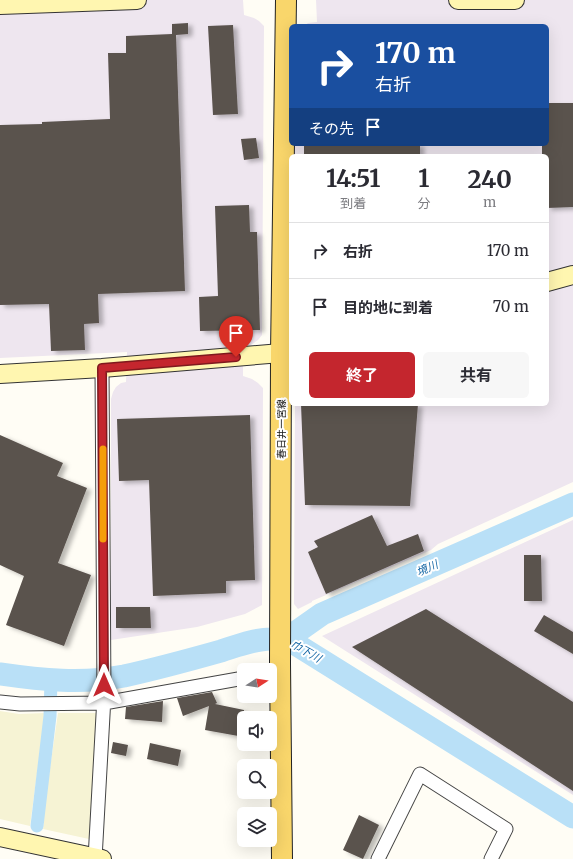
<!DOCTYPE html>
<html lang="ja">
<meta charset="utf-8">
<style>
:root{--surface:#fff;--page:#f7f7f7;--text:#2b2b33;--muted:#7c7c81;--line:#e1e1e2;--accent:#c4262e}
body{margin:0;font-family:Merriweather,"Noto Sans JP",serif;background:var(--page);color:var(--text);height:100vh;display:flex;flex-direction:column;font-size:15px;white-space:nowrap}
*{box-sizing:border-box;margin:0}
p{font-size:13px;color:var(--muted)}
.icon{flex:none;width:22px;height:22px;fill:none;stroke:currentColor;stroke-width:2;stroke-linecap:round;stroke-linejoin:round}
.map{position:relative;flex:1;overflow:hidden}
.side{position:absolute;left:289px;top:154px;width:260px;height:252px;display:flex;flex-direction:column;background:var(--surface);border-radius:6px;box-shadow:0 4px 16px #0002}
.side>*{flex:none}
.banner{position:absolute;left:289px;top:24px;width:260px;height:122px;border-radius:6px;box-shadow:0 4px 16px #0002;background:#1a4fa0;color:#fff;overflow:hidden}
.needle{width:26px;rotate:78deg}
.fabs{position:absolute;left:237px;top:663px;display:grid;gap:8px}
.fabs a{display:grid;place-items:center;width:40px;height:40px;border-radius:6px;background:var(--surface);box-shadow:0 4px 16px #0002;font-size:20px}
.pin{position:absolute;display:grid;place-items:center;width:34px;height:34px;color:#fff;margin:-41px -17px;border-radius:50% 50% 50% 0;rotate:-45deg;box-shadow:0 0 4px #0007}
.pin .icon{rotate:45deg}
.me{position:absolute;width:44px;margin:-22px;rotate:0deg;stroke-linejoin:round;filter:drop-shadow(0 0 3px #0008)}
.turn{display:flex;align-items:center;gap:14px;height:84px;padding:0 20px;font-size:18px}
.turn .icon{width:52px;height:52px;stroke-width:2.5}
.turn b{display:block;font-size:28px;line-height:34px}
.then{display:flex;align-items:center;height:38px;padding:0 20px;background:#0003;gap:8px;font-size:15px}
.eta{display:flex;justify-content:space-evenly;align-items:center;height:68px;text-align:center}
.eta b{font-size:24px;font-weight:700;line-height:28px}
.primary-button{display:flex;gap:8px;margin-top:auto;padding:8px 20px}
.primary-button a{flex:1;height:46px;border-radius:6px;background:var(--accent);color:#fff;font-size:16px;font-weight:700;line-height:46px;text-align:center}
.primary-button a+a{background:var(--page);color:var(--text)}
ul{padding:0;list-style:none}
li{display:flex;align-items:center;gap:12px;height:56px;padding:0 20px;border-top:1px solid var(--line)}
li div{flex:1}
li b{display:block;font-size:15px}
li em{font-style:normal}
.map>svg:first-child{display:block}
.industrial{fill:#eee6ef}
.farmland{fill:#f6f3d4}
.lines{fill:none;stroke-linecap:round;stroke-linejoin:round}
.canal{stroke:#b9e0f7;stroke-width:13}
.river{stroke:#b9e0f7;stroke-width:23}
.building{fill:#5a524d;filter:url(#shadow)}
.street-casing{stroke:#444;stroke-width:15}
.secondary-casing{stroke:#333;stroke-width:20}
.primary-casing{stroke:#222;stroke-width:22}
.street{stroke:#fff;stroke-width:13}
.secondary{stroke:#fff6b0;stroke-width:18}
.primary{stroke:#f9d66b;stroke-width:20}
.route-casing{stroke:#7f191e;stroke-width:10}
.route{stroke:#c4262e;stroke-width:7}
.slow{stroke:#f59e0b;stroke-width:7}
.labels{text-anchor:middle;stroke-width:4;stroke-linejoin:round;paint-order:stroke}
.street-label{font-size:10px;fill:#111;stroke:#fff}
.water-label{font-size:11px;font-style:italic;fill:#1768a6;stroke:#fff}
</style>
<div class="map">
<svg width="573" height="859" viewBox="0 0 573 859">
<defs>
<filter id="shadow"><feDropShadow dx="4.5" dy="2.5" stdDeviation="2" flood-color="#0004"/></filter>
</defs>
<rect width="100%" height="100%" fill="#fffdf5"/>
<path class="industrial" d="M0,0H243L244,15L254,18L259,21L264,26L262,335L258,340L251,345L243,346V376L252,379L258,383L263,388L262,605L245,614L197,627L111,640V399L113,392L116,387L121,383L126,382L127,352L0,358Z
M316,0H573V482L438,544L431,550L312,601V602L298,609L294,604L295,404H547V156H294V144H547V26H304L308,23L317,22Z
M573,520V795L322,636Z"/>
<path class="farmland" d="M0,711L19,714L45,713L30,826L0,819Z
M58,713H98L89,839L43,829L44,823H42Z"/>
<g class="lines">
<path class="canal" d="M37,826L50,716L51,680"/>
<path class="river" d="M285,640L322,614L573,504
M0,674C41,680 83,684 124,676C156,669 189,660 221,651C237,646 254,639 271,639C280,638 289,641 297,645L573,817"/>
</g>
<path class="building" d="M188,23V34L176,35L185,291L98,294L99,323L84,324L85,350L51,351L49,304L0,305V125L42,124V122L110,119L108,53H126V36L172,34V24Z
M233,25L238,114L213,115L208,26Z
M547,103H573V207L547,208V156H542V144H547Z
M256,138L259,158L244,160L241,139Z
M304,144H420V156H304Z
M249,205L250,232H257L260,330L200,331L199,297L218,296L215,206Z
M301,404H418L410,506L305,505Z
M250,415L255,580L226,581V593L153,596L149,480L119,481L117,419Z
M0,435L63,463L57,476L87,488L58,563L91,575L64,646L6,625L24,576L0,565Z
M372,515L387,546L418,534L424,551L326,594L308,552L318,547L314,541Z
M524,555H541L542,601H524Z
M116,607H150L151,628H116Z
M426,609L573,702V791L352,647Z
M544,615L573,632V654L534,631Z
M212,692L217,703L215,704L244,710V737L205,730L209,706L183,716L177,698Z
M163,701L162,722L125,719L126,707Z
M113,742L128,745L126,756L111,753Z
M150,743L181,750L178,766L147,759Z
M359,815L379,825L363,859L343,850Z"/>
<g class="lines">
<g class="street-casing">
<path id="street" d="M0,702L20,704L104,703L244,678
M95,859L104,697L102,368
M378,859L420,774L506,829L491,859"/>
</g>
<g class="secondary-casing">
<path id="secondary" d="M458,0H515
M0,5L137,0
M547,282L573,275
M0,374L102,368L281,353L291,350
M0,837L102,859"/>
</g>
<g class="primary-casing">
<path id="primary" d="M282,859L280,663L281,353L286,0"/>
</g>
<use href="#street" class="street"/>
<use href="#secondary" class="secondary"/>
<use href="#primary" class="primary"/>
</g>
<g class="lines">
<g class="route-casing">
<path id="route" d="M104,685L102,368L236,357"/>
</g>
<use href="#route" class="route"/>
<path class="slow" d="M103,449V539"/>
</g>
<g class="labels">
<g class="street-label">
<text transform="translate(281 429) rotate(-90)" y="4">春日井一宮線</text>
</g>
<g class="water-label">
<text transform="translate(427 568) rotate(-24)" y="4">境川</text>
<text transform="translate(306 651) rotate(29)" y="4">巾下川</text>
</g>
</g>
</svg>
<div class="fabs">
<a><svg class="needle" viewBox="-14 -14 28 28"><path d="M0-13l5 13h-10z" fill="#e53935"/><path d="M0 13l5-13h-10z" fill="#7c7c81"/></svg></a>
<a><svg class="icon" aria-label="sound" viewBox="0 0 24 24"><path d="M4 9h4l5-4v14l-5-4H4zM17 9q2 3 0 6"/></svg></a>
<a><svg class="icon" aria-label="search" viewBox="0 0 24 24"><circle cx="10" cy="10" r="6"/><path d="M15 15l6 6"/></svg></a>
<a><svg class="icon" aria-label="layers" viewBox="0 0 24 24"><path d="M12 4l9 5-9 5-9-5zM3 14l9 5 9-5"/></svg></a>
</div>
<div class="pin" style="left:236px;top:357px;background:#d93025"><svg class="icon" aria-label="arrive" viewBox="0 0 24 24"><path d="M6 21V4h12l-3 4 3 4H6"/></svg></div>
<svg class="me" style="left:104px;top:685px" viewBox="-20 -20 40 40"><path d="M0-17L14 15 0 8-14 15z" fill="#c4262e" stroke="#fff" stroke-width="4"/></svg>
<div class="banner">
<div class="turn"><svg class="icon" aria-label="right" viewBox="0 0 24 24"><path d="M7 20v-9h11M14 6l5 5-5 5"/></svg><div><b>170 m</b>右折</div></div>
<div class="then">その先<svg class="icon" aria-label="arrive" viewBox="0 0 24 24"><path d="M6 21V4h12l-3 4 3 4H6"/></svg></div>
</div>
<section class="side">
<div class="eta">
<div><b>14:51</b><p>到着</p></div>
<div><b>1</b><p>分</p></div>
<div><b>240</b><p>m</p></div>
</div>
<ul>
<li><svg class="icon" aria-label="right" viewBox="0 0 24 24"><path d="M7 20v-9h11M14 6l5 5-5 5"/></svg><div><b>右折</b></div><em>170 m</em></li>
<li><svg class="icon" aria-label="arrive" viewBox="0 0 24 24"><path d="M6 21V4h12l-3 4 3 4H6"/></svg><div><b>目的地に到着</b></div><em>70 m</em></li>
</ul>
<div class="primary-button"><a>終了</a><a>共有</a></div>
</section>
</div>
